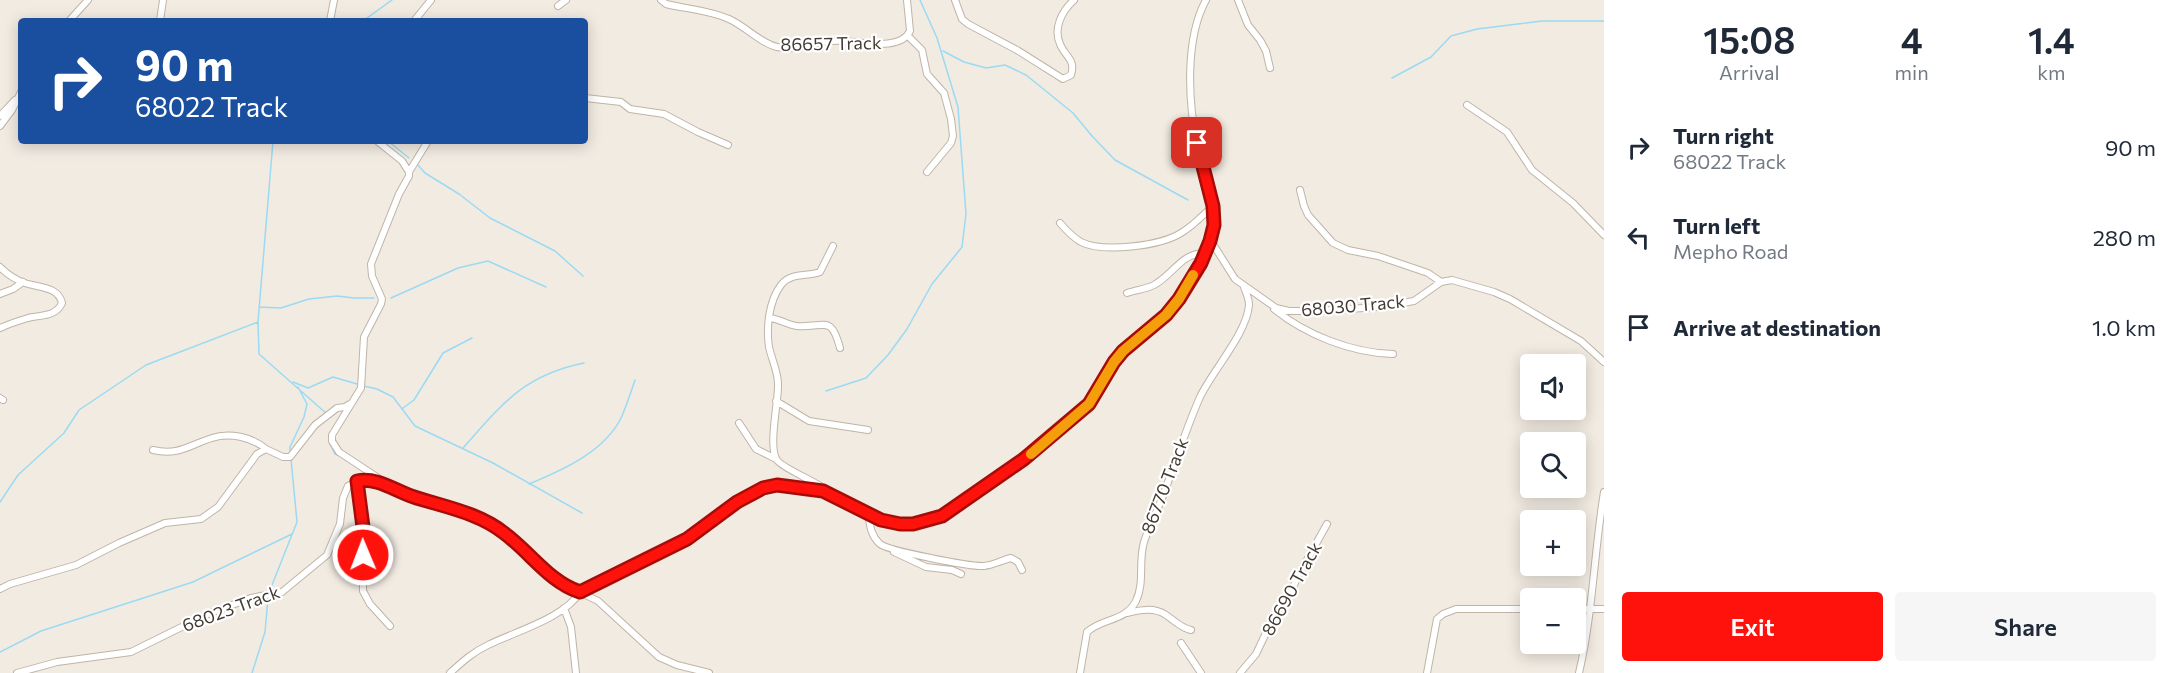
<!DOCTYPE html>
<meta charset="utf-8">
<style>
:root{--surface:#fff;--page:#f6f6f7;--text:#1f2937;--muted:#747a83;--accent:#ff120c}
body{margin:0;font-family:Commissioner,sans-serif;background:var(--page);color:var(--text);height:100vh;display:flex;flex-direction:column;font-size:22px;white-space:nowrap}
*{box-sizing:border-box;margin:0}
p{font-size:20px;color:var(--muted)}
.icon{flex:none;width:33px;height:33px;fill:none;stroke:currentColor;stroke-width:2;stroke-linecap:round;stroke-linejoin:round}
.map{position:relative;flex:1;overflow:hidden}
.side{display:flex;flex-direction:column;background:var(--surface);width:570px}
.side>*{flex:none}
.guide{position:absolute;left:18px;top:18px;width:570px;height:126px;border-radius:6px;box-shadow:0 3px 15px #0003;background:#1a4fa0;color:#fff;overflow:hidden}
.fabs{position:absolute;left:1520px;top:354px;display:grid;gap:12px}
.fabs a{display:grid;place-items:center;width:66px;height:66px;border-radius:6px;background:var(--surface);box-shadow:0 3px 15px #0003;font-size:30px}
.pin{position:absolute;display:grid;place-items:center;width:51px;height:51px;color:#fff;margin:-26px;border-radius:12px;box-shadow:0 3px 9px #0006}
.me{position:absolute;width:66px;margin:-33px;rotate:359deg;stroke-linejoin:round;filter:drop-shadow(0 0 4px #0008)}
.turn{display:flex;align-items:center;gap:21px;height:126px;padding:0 18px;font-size:27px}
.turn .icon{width:78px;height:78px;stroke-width:2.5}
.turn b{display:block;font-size:42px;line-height:51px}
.eta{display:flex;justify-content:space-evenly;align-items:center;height:102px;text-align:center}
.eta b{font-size:36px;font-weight:600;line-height:42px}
.action{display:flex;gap:12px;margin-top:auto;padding:12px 18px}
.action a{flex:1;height:69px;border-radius:6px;background:var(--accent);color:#fff;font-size:24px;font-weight:600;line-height:69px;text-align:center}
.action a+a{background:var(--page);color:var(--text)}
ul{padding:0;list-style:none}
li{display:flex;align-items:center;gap:18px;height:90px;padding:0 18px}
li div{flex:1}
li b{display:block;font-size:22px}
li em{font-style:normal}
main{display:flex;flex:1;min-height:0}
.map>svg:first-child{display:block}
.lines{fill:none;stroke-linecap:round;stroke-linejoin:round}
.stream{stroke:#9adaf3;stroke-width:1.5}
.minor-casing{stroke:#c0b4a7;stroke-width:8}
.minor{stroke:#fff;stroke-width:6}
.route-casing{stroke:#a60c08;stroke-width:15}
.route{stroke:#ff120c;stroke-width:10}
.slow{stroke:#f59e0b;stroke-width:10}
.labels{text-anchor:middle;stroke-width:4.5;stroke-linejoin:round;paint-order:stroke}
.street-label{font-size:18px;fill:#433b32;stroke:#fff}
</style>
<main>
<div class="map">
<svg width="1604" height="673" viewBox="0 0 1604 673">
<rect width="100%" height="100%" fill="#f2ebe2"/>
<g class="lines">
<path class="stream" d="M363,21L392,0
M943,51L964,62L986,68L1005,65L1026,75L1073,113L1092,136L1115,160L1188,200
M1392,78L1431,57L1451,36L1477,29L1542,21H1604
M388,141L409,158
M417,164L425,173L459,194L490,218L555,251L583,276
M391,298L458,268L488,261L546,287
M259,307L281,308L309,299L337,296L354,298H374
M258,322L259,354L327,414
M293,382L308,388L333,377L357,384
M364,386L377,389L393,397L415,426L493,463L582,513
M826,391L866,378L888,355L907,329L932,284L962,247L966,214L958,107L937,38L920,0
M403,408L414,400L443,353L472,338
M330,444L335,454L340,456
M463,448C502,404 524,375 584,363
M290,452V447L304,417L307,404L298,387
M529,484C563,470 606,451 622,416C627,404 631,392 635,380
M0,502L18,475L64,433L79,410L146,365L258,322L273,141
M270,590L297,522L291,459
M0,652L41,631L193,582L292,534
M252,673L265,632L268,598"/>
<g class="minor-casing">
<path id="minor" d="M661,0L666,4C687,9 709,10 729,19C745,26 760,43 777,47C799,51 812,42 832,41C853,39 899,54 910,31L907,0
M955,0L962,19L968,24L1017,50L1063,79L1071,75C1076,59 1065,57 1060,44C1053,28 1062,11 1074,0
M1238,0L1248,25L1260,40L1266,51L1270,68
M558,6L566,0
M69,21L88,0
M160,21L163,0
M330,21L334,0
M414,21L431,0
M908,36L922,50L927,74L944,93L951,119L953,136L951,143L927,172
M585,98L621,102L630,109L664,114L698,132L728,145
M1467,105L1507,132L1532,170L1573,203L1604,235
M0,116L15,100
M0,126L12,110L21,92
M377,141L402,161L409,172V176L399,194L371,264L372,276L382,299L381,304L364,337L361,388L332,435V441L339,452L395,489L470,515L502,531L559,582L598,601L659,657L677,665L709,673
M409,172L428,141
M1300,190L1304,206L1308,215L1333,243L1348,250L1378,256L1428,273L1441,282
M1060,223C1066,230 1072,237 1081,242C1103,253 1160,246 1181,233C1193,226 1203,215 1213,206
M1211,241L1235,279L1276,308L1289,311H1317L1379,307L1414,301L1441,282L1452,280L1494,292L1510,299L1581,341L1604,362
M0,267C7,274 16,280 25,283C39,288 58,286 62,303C56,317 40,315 28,318C18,321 9,324 0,328
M1127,293C1136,290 1146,289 1154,285C1174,274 1181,253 1205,253
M0,294L13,289L23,282
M1274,309C1306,335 1352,353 1393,354
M770,318C780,319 788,325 797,326C825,328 831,314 840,348
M0,398L3,400
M776,401L809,421L868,430
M739,423L756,449L776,459
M153,450C179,456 189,445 212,438C229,432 252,437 266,449
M357,481L363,527V591L370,604L390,626
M828,491C817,482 782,468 777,460C768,448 778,403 778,387C779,373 772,361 769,347C766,327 769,301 781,285C791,272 807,277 820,272L833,246
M869,514C869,525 872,537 880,544C889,551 971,567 984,566C994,565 1002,560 1011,558L1018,562L1022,570
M894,552L926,567L952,570L961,574
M0,589L10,584L76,565L119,543L165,523L201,519L218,507L257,454L266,449L283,457H290L315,425L337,408L345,407L350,404
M564,608L571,627L576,673
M1575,609H1604
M1127,613C1140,610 1154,607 1166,615C1175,621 1181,628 1191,630
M1181,643L1201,673
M17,673L57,662L131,652L208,614L251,598L282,592L327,555L340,524L343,498L348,486L357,481L365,479L383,484
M450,673C462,662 473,652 488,645C514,632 565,618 580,592C593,587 604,579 617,573C640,561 665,553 687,539C712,523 736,495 765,487C789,481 820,488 841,499C865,510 885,527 913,524C924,523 934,520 943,515C960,506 974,493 990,482C1023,458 1061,436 1088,405C1102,389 1107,367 1121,352C1134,338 1152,329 1165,315C1184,296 1199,269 1209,245C1222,211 1205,176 1197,143C1188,102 1185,38 1206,0
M1080,673L1087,632C1102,618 1125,622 1136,601C1145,582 1138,562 1144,542C1149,526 1157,511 1163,496C1175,463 1186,429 1200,397C1213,370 1247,333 1249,305C1249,298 1246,293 1244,287
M1240,673L1256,654L1275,614L1292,590L1297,578L1327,524
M1427,673L1437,619L1443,614L1456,609H1530
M1579,673C1593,613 1594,552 1604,492"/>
</g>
<use href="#minor" class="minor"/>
</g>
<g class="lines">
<g class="route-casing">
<path id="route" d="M363,555V527L357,481C378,477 395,491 414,497C445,507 479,513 504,533C530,552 549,582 580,592L687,539L737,502L763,488L777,485L823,491L881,520L900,524H913L942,516L1024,459L1089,404L1114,362L1123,351L1166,315L1179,299L1201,263L1210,241L1214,225L1213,206L1197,143"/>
</g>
<use href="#route" class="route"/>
<path class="slow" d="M1031,454L1089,404L1114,362L1123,351L1166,315L1179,299L1193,275"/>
</g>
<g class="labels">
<g class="street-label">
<text transform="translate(831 44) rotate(-1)" y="6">86657 Track</text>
<text transform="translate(1353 306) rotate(-5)" y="6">68030 Track</text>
<text transform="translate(1165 486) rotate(-69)" y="6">86770 Track</text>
<text transform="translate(1292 589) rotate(-61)" y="6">86690 Track</text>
<text transform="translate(231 609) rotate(-20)" y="6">68023 Track</text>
</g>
</g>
</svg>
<div class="fabs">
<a><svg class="icon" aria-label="sound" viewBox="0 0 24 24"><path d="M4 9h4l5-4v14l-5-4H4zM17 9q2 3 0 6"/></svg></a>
<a><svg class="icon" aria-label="search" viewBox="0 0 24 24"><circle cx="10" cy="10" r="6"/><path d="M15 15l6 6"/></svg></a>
<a>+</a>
<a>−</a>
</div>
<div class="pin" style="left:1197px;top:143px;background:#d93025"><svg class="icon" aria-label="arrive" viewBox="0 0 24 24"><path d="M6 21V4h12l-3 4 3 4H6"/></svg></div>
<svg class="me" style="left:363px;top:555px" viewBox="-20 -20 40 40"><circle r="17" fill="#ff120c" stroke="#fff" stroke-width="3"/><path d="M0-11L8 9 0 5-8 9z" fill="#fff"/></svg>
<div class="guide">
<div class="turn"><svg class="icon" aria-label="right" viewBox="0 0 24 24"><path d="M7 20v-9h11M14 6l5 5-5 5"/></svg><div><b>90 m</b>68022 Track</div></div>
</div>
</div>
<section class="side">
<div class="eta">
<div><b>15:08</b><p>Arrival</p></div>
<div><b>4</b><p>min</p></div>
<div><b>1.4</b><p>km</p></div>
</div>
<ul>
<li><svg class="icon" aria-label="right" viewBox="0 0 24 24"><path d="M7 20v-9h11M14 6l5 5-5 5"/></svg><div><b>Turn right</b><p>68022 Track</p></div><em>90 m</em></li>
<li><svg class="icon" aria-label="left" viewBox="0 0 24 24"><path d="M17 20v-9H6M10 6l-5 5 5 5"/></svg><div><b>Turn left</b><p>Mepho Road</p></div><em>280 m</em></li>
<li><svg class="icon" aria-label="arrive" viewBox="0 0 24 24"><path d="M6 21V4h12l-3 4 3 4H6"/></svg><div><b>Arrive at destination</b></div><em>1.0 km</em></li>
</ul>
<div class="action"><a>Exit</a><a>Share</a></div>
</section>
</main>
